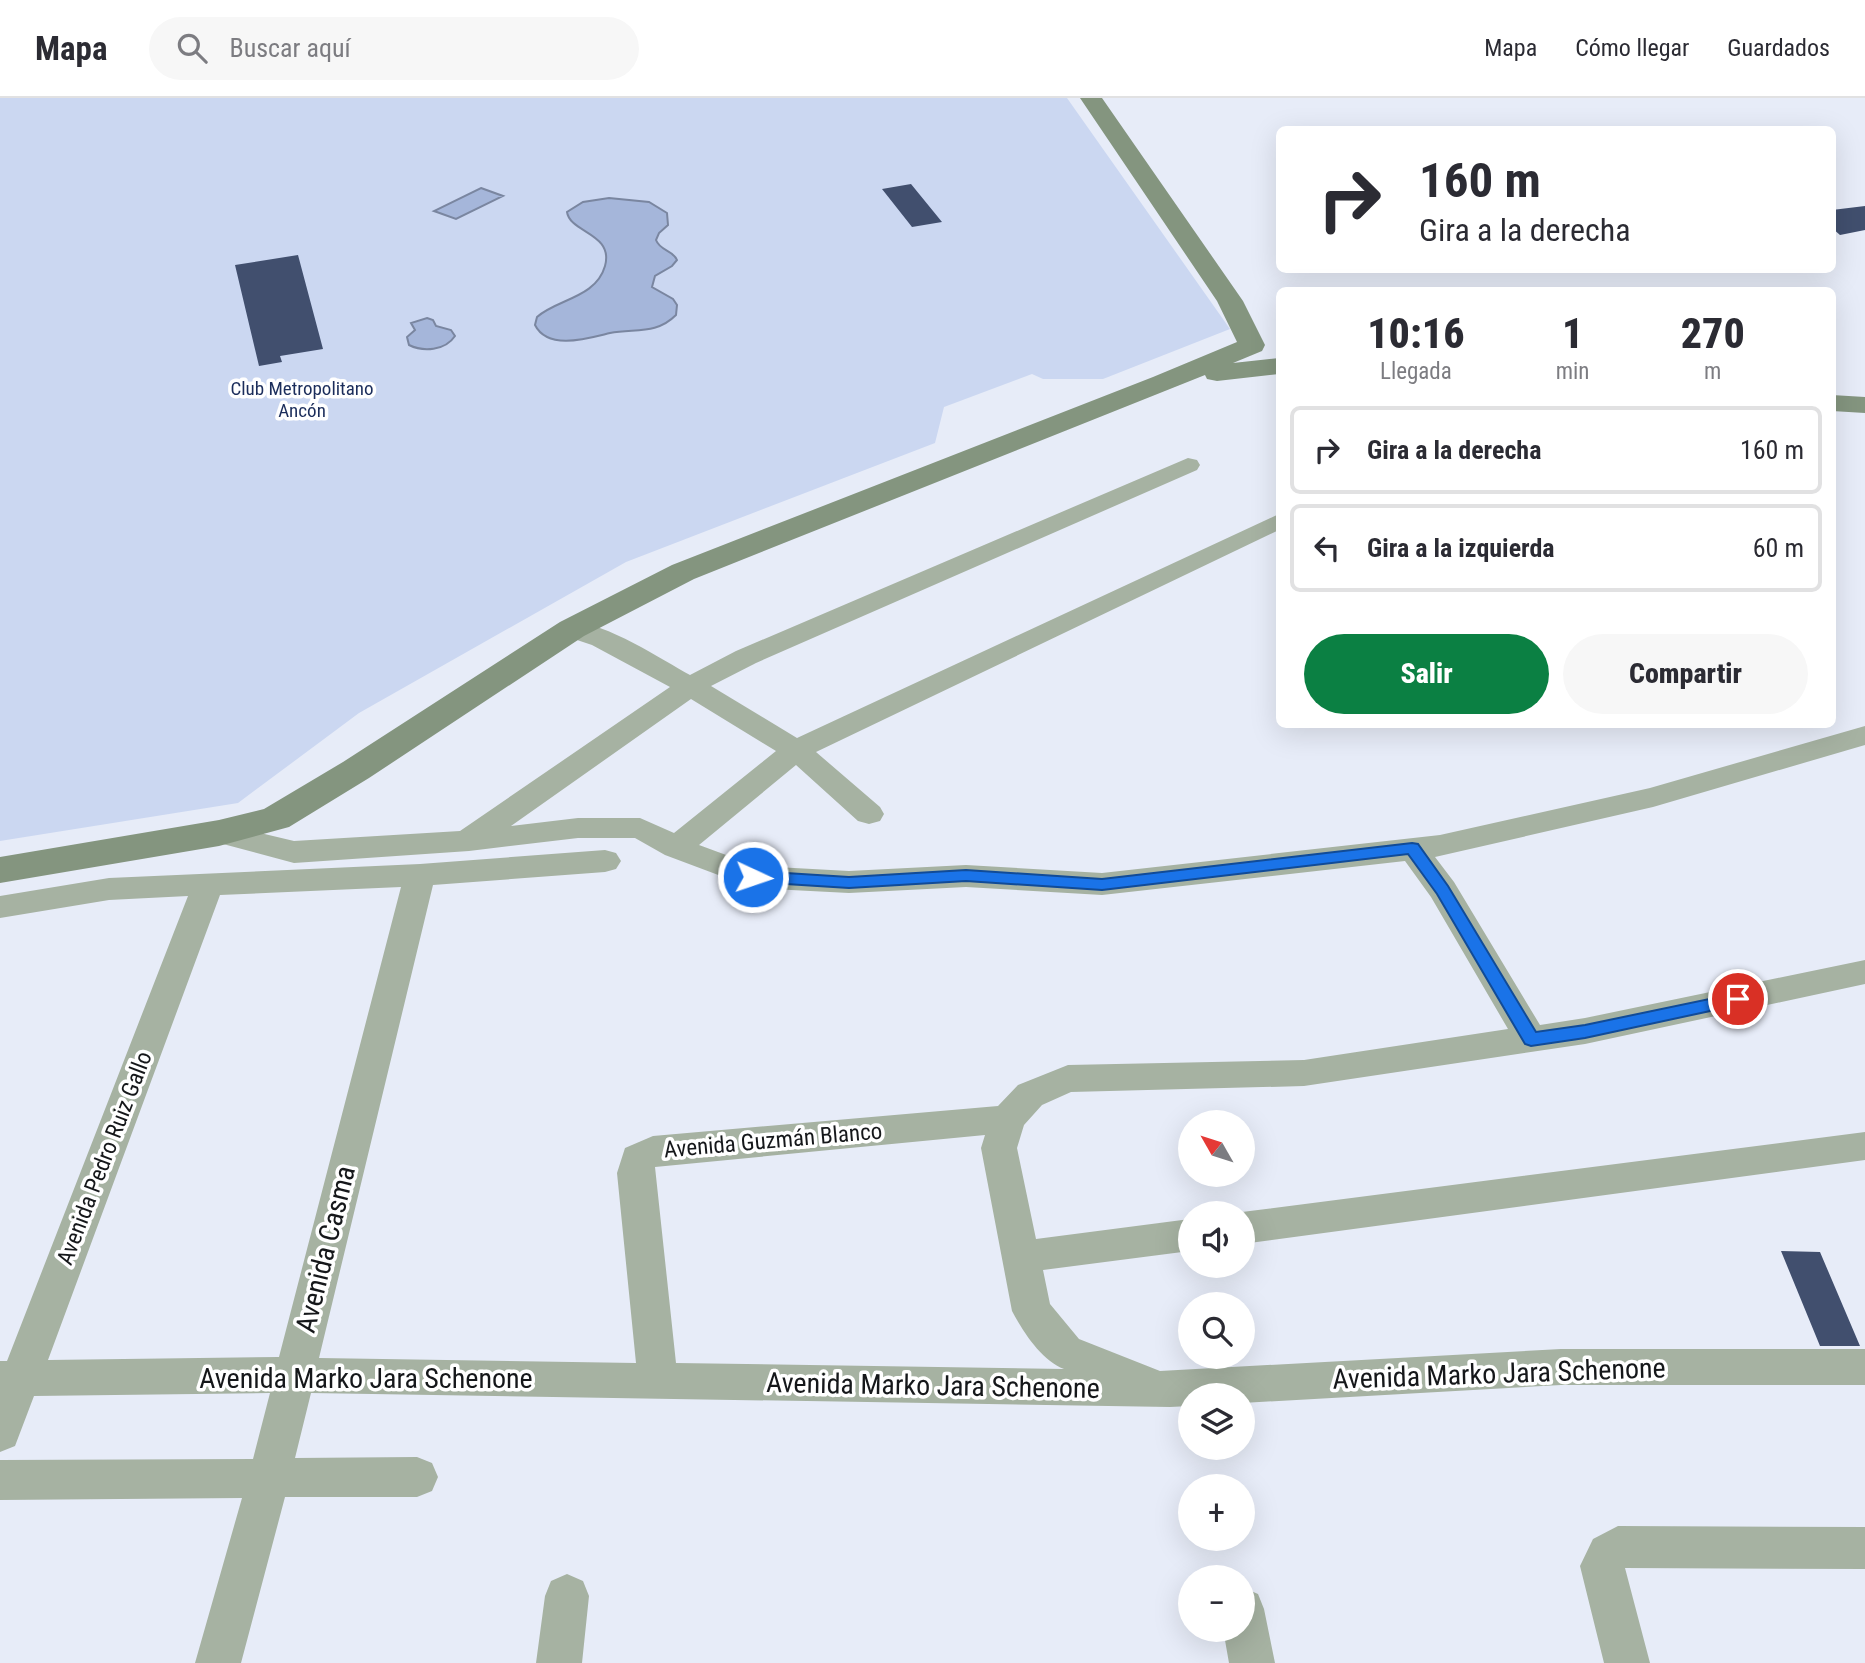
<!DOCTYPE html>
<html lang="es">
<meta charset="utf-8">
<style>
:root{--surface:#fff;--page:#f7f7f7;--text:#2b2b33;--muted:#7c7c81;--line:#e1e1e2;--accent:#0b8043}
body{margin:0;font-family:"Roboto Condensed",sans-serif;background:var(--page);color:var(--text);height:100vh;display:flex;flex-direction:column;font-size:26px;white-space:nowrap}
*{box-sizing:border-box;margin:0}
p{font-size:23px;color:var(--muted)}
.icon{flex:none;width:38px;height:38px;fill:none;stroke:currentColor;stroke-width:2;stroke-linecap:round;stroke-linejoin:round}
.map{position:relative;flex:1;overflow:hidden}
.drawer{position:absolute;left:1276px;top:189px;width:560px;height:441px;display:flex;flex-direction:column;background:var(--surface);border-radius:10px;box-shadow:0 7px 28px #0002}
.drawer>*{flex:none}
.banner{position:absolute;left:1276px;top:28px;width:560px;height:147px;border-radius:10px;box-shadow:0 7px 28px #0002;background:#fff;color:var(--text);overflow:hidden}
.needle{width:46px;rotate:309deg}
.buttons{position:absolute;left:1178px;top:1012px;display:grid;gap:14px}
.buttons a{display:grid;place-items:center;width:77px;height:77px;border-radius:50%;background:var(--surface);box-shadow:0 7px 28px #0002;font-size:35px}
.pin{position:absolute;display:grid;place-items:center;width:60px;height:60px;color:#fff;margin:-30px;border:4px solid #fff;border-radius:50%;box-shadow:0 2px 7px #0007}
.me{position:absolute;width:77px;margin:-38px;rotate:93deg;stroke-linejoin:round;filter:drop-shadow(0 0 5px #0008)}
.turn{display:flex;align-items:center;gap:24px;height:147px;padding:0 28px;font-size:32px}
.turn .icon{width:91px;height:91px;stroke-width:2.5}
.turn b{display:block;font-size:49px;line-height:60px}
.eta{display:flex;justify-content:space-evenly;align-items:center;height:119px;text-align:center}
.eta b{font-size:42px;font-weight:800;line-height:49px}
.action{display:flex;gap:14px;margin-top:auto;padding:14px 28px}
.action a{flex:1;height:80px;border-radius:42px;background:var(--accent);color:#fff;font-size:28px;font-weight:800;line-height:80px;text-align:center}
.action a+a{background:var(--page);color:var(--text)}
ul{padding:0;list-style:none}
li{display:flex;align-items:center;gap:21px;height:88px;margin:0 14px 10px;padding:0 14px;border:4px solid var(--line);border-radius:10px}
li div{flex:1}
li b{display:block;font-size:26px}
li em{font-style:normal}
header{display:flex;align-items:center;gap:42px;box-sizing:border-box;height:98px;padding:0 35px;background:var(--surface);border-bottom:2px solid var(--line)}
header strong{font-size:33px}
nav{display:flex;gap:38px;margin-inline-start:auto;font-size:24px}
.search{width:490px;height:63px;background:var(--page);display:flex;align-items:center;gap:18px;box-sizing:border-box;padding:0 24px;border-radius:38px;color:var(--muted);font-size:26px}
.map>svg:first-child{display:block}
.green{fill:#cbd7f1}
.water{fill:#a5b6da;stroke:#7a86a0;stroke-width:2}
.building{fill:#414f6e}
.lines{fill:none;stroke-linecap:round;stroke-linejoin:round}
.street{fill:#a6b2a2;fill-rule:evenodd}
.secondary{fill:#84957f;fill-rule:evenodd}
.route{fill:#1a73e8;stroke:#114b97;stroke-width:2}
.labels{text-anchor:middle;stroke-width:7;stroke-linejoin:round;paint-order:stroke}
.far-park-label{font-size:19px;fill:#1b2d5b;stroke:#fff}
.street-label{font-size:23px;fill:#15171a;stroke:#fff}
.near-street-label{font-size:28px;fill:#15171a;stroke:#fff}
</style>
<header>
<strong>Mapa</strong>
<div class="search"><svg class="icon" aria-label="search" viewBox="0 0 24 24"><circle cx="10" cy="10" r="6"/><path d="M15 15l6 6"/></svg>Buscar aquí</div>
<nav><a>Mapa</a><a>Cómo llegar</a><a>Guardados</a></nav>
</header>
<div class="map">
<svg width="1865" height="1565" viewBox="0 0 1865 1565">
<rect width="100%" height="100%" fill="#e7ecf8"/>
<path class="green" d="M0,0H1067L1230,231L1103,281H1043L1032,276L944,309L935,345L626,464L359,615L238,705L0,743Z"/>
<path class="water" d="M481,90L503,98L456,121L434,113Z
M609,100L649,104L667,115L668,127L659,135L656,142C660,153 673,152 677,162L672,168L655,178L652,189L673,201L677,207L676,217C656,237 635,230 610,235C589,240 548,253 535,227L537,219C557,201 596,200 605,168C614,135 570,135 567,114L583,104Z
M427,220L433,222L436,228L451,232L455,238C445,253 423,254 409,247L407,239L415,232L411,225Z"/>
<path class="building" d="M911,86L942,124L912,129L882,91Z
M1865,108V132L1840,137L1832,130V112Z
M298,157L323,251L280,258L282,264L259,268L235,167Z
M1781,1153L1820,1154L1860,1248H1820Z"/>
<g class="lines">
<path class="street" d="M1188,360L1197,362L1200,367L1197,372L756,565L711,588L797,640L1279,416V432L816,654L880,709L884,716L880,723L869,726L858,723L796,667L699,747L756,768L849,773L966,767L1102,775L1440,737L1650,690L1865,628V647L1653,709L1435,759L1454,784L1540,927L1585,920L1865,862V886L1585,946L1304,988L1071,994L1042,1007L1024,1027L1017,1050L1036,1141L1190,1121V1153L1043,1172L1050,1206L1079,1241L1160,1273L1561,1251H1865V1287H1561L1242,1305V1297H1190V1308L1170,1309L311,1295L295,1360L417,1359L432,1365L438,1379L432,1393L417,1399H285L241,1565H195L242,1400L0,1402V1362L253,1361L270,1295L34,1298L15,1348L0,1354V1263H7L188,798L109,802L0,820V798L109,780L420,766L605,752L616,755L621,763L616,771L605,774L433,787L319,1260L636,1265L617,1075L625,1050L653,1038L998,1008L1018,987L1068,967L1304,962L1508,931L1431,799L1405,763L1102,797L966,789L849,795L753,790L665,757L635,740H578L469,753L294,765L208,742L204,735L208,728L219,725L294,743L460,733L670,589L592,547L562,537L558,531L562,525C596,517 660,561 690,577L736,553ZM691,601L776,653L674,735L640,720H578L511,728ZM401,789L279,1259L48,1262L220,797ZM985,1037L981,1050L1012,1213C1023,1234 1042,1263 1064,1271L676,1265L655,1069Z
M1865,1034V1062L1242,1146V1114Z
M1618,1428L1865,1429V1471L1625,1470L1650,1565H1604L1580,1468L1593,1441Z
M567,1476L583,1483L589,1498L582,1565H536L545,1498L551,1483Z
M1242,1489L1258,1496L1264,1511L1275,1565H1229L1223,1531H1242Z"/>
<path class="secondary" d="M1080,0H1102L1243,203L1265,247L1262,253L1233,265L1279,260V276L1217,283L1207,281L1205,277L694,481L584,538L369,680L289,729L219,748L0,785V759L219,722L264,711L343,664L560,524L672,467L1153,279L1237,244L1217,203Z
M1832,297L1865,299V315L1832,313Z"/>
</g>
<path class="route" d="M1412,745L1418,746L1448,788L1536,934L1585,927L1738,895L1746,901L1738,907L1585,940L1531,948L1525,946L1437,796L1408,756L1102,792L966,783L849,790L753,784L745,779L753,773L849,779L966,772L1102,781Z"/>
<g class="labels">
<g class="far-park-label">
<text x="302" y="297">Club Metropolitano<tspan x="302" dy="22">Ancón</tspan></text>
</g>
<g class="street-label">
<text transform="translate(773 1042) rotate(-5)" y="8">Avenida Guzmán Blanco</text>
<text transform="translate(104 1060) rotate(-69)" y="8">Avenida Pedro Ruiz Gallo</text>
</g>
<g class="near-street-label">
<text transform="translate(325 1151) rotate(-76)" y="10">Avenida Casma</text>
<text transform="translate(1499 1275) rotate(-2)" y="10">Avenida Marko Jara Schenone</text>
<text x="366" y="1290">Avenida Marko Jara Schenone</text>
<text transform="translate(933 1287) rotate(1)" y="10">Avenida Marko Jara Schenone</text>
</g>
</g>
</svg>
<div class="buttons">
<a><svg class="needle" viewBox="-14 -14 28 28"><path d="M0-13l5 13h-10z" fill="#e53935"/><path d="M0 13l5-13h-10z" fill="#7c7c81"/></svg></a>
<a><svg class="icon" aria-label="sound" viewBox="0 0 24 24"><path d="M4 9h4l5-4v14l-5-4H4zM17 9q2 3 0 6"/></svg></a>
<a><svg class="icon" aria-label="search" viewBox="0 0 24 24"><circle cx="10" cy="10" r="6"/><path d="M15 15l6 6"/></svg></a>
<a><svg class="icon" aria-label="layers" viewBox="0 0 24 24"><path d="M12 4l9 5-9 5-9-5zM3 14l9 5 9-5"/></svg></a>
<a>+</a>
<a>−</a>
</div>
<div class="pin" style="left:1738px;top:901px;background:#d93025"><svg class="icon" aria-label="arrive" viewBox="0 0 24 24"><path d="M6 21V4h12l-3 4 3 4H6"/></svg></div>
<svg class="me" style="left:753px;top:779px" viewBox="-20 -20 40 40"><circle r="17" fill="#1a73e8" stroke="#fff" stroke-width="3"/><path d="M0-11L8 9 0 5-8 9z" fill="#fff"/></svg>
<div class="banner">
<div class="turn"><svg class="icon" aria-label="right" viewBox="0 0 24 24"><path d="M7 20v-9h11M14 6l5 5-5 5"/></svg><div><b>160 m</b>Gira a la derecha</div></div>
</div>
<section class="drawer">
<div class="eta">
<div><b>10:16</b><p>Llegada</p></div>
<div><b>1</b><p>min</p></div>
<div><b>270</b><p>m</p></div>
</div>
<ul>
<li><svg class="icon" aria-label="right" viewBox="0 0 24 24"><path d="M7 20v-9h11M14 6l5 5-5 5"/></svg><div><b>Gira a la derecha</b></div><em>160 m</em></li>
<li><svg class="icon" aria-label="left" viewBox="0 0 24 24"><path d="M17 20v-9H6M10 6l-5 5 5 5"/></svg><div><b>Gira a la izquierda</b></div><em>60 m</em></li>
</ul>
<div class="action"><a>Salir</a><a>Compartir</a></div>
</section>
</div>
